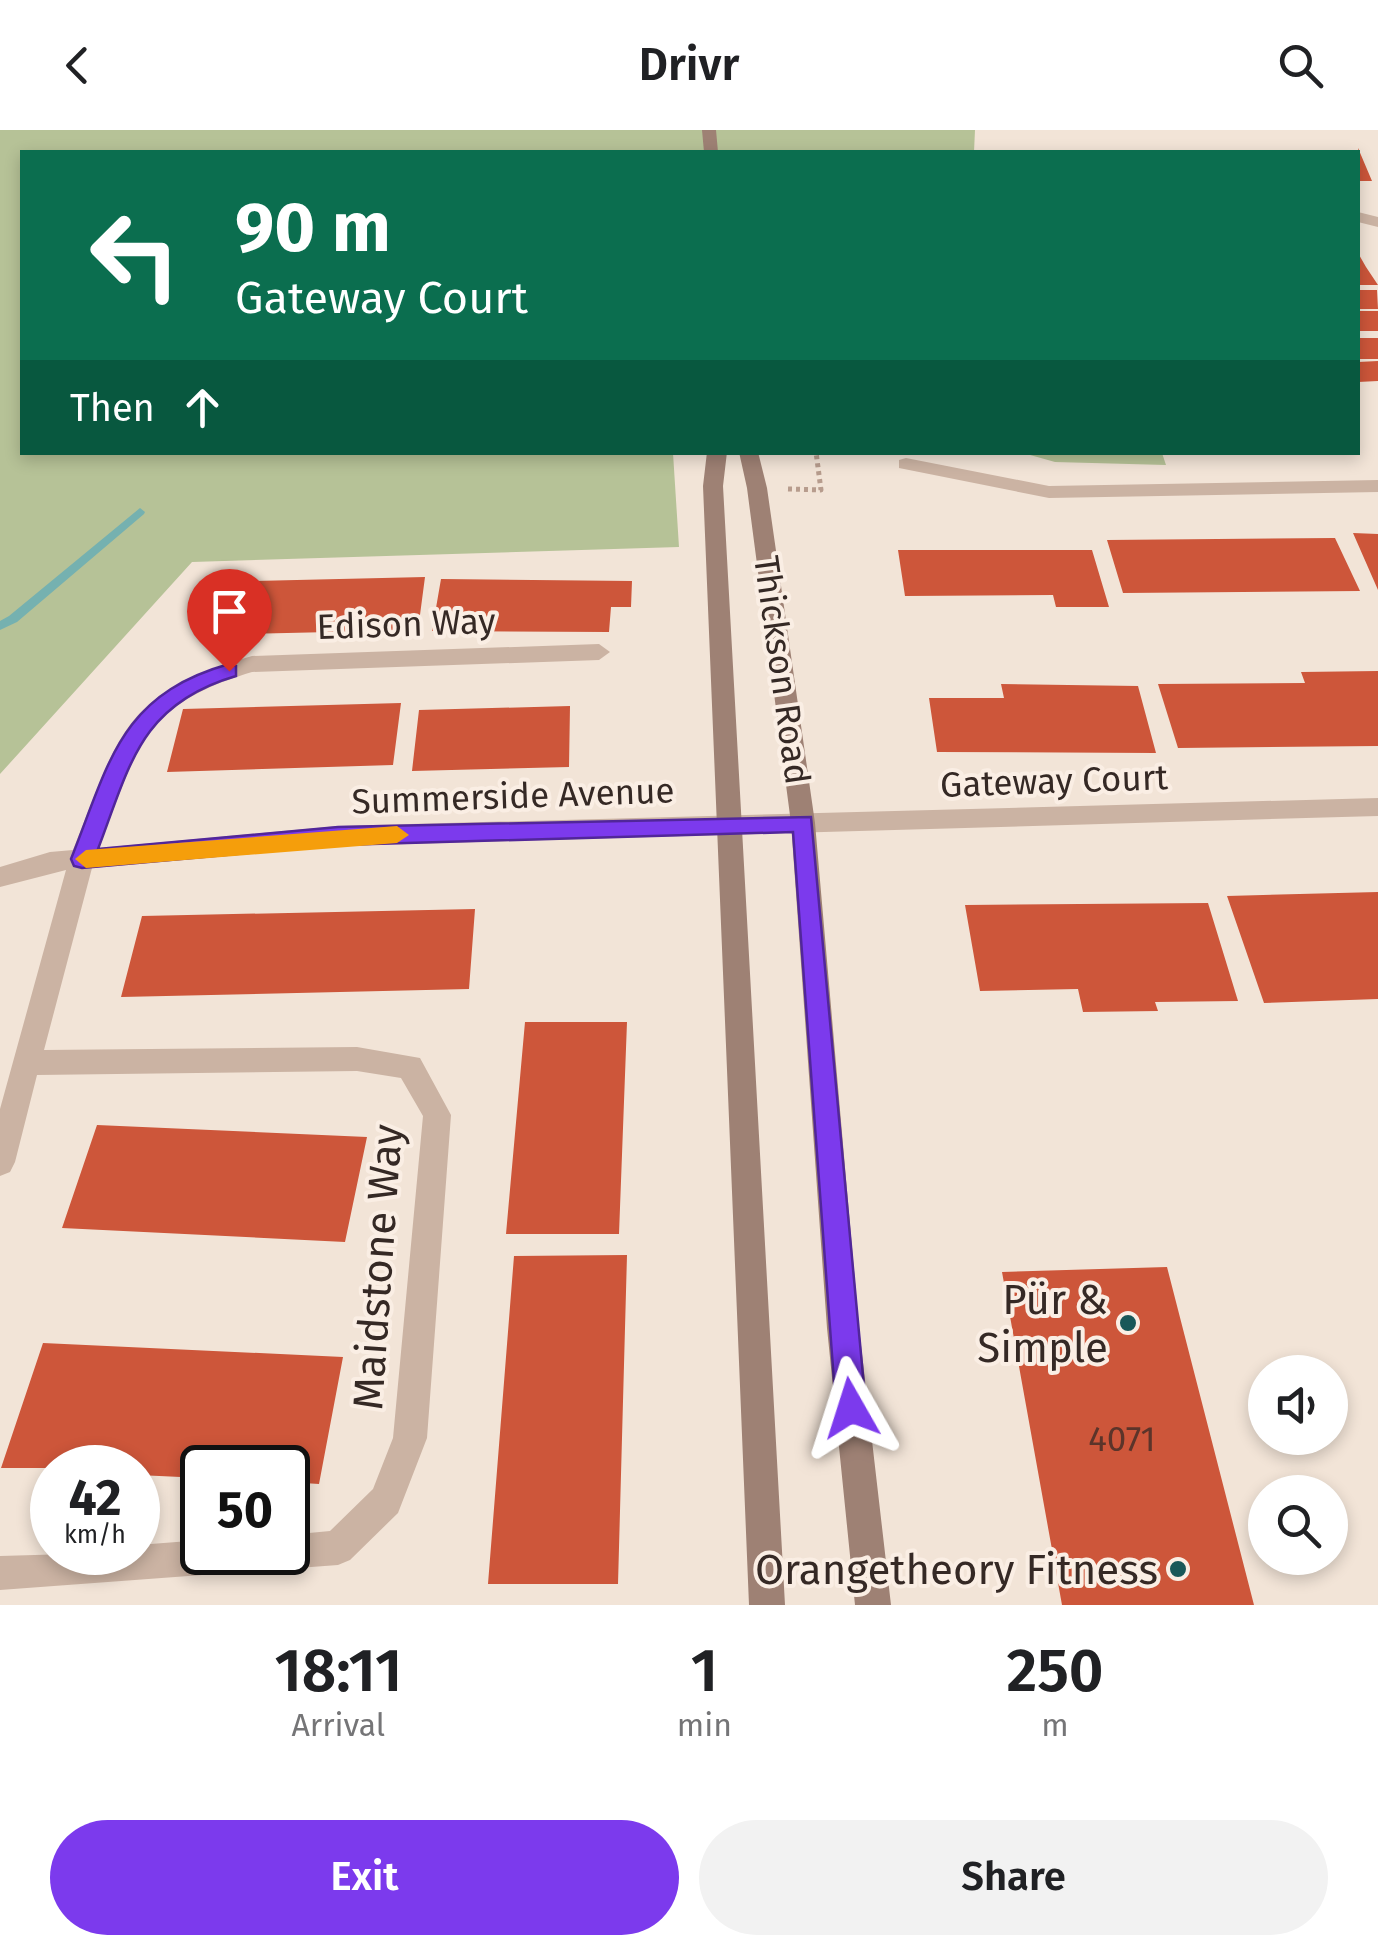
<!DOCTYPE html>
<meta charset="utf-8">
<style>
:root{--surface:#fff;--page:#f2f2f2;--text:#202124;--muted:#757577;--accent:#7c3aed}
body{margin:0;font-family:"Fira Sans",sans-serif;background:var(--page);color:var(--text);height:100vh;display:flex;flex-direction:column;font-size:38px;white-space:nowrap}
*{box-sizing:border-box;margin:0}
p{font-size:32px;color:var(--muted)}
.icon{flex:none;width:55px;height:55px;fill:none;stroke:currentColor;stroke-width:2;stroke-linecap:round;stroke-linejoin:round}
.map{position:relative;height:1475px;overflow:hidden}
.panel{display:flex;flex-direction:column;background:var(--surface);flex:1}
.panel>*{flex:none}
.guide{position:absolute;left:20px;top:20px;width:1340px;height:305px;border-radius:0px;box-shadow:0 5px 15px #0003;background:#0b6e4f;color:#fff;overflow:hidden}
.buttons{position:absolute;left:1248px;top:1225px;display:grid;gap:20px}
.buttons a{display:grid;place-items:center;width:100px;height:100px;border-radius:50%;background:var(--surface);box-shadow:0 5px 15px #0003;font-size:50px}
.speed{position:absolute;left:30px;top:1315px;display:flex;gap:20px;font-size:50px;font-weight:700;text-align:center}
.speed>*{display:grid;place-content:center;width:130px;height:130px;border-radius:50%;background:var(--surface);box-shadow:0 5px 15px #0003;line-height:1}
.speed small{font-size:25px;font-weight:400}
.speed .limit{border:5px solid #111;border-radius:15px;background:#fff;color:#111}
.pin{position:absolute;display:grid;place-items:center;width:85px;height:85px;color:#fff;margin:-102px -42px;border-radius:50% 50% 50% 0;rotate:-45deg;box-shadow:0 0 10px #0007}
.pin .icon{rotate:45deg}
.me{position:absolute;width:110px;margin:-55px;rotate:354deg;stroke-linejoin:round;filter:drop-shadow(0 0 8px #0008)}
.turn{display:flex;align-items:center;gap:35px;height:210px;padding:0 50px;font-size:45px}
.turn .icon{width:130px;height:130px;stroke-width:2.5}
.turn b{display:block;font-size:70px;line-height:85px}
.then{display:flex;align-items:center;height:95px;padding:0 50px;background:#0003;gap:20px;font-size:38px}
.eta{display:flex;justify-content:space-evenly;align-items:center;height:170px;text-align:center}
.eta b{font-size:60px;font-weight:600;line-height:70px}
.action{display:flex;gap:20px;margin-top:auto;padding:20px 50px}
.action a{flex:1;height:115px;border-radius:60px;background:var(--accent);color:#fff;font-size:40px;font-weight:600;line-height:115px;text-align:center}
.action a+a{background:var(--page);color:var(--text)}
header{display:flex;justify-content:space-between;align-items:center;height:130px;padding:0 50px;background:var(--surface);font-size:45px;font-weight:600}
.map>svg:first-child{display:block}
.green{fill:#b6c297}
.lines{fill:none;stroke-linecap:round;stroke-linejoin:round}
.stream{fill:#75b1b0;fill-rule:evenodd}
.building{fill:#cd563a}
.path{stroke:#b79c8d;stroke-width:5;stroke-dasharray:4 4;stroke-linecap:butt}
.street{fill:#cbb3a3;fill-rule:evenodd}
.secondary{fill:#9e8174;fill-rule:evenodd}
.route{fill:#7c3aed;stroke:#51269a;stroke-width:2.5}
.slow{fill:#f59e0b}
.poi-dot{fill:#195859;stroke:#faeee4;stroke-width:4}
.labels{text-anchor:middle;stroke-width:8;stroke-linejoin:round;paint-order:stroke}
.street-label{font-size:35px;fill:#352925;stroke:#faeee4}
.near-number-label{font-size:35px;fill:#5b342a}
.near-street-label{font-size:42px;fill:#352925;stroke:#faeee4}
.near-poi-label{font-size:42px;fill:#352925;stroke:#faeee4;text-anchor:end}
</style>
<header><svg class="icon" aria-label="back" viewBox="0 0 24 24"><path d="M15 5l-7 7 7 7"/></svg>Drivr<svg class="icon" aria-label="search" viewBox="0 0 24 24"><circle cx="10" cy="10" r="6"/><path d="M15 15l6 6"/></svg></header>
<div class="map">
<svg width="1378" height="1475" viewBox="0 0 1378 1475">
<rect width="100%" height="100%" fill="#f2e4d7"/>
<path class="green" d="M0,0H975L974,22H22V322L673,323L679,417L192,432L0,644Z
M1023,323H1162L1166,335L1055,332Z"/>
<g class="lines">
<path class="stream" d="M140,378L145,382L144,384L17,492L0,500V491L9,486Z"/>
</g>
<path class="building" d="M1358,18L1372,51H1358Z
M1358,123L1366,137L1378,155H1358Z
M1358,160H1377L1378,179H1358Z
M1358,181H1378V201H1358Z
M1358,208H1378V229H1358Z
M1378,231V251L1358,252V232Z
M1353,403L1378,404V460Z
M1335,408L1360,461L1123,463L1107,410Z
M898,420H1092L1109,477H1056L1053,465L905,466Z
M425,447L418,500L194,505L209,452Z
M441,449L632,451L631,477H611L609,502L432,501Z
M1378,541V616L1178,618L1158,554L1305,553L1301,542Z
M1001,554L1138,556L1156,623L937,622L929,568H1004Z
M401,573L393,635L167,642L183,579Z
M570,576L569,637L412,641L419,580Z
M1378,762V869L1264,873L1227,766Z
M1208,773L1238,871L1155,872L1158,881L1083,882L1078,859L980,861L965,775Z
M475,779L469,859L121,867L142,786Z
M525,892H627L619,1104H506Z
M97,995L367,1007L345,1112L62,1098Z
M627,1125L618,1454H488L514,1126Z
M1167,1137L1254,1475H1062L1002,1142Z
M43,1213L343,1227L319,1354L288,1352V1338H202V1348L138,1345V1338H1Z"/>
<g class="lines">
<path class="path" d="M788,359L821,360L816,322"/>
<path class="street" d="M1358,82L1378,87V97L1358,92Z
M906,328L1049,356L1378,350V362L1049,368L899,338V330Z
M599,514L610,522L599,530L252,542C141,575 137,619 99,718L338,696L1378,668V686L338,716L92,738L44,920L357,917L420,928L451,985L427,1308L398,1383L350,1430L338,1435L0,1460V1426L138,1422V1415L202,1410V1422H288V1405L330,1401L373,1359L393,1308L423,986L401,948L357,941L37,945L15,1032L10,1042L0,1046V979L66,740L0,757V737L50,722L73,720C120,603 122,564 252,526Z"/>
<path class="secondary" d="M702,0H716L718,22H704Z
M707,322H727L723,356L785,1475H749L703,356Z
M739,322H758L767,358L815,693L859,1198L891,1475H855L827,1198L791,693L747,358Z"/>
</g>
<path class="route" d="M229,534L236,536V546C140,574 130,635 98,719L338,697L811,687L866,1278L862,1288L851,1292L841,1288L836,1278L793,702L338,715L82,738L74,736L71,729C109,634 119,565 229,534Z"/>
<path class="slow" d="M397,696L409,705L397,713L86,738L75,729L86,720Z"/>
<g class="poi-dot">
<circle cx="1128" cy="1193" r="10"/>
<circle cx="1178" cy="1439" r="10"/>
</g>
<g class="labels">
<g class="street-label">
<text transform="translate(406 494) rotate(-2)" y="12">Edison Way</text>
<text transform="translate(782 540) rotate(82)" y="12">Thickson Road</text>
<text transform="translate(1054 651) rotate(-2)" y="12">Gateway Court</text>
<text transform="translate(513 666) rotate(-2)" y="12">Summerside Avenue</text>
</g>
<g class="near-number-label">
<text x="1122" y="1321">4071</text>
</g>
<g class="near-street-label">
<text transform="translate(377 1137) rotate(-86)" y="15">Maidstone Way</text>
</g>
<g class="near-poi-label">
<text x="1108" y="1184">Pür &amp;<tspan x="1108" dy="48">Simple</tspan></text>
<text x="1158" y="1454">Orangetheory Fitness</text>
</g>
</g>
</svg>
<div class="buttons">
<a><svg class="icon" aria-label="sound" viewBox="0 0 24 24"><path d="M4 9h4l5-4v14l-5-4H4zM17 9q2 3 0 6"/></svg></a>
<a><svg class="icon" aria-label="search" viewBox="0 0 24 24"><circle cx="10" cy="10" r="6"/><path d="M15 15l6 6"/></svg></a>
</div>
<div class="speed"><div>42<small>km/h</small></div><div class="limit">50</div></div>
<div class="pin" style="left:229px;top:541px;background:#d93025"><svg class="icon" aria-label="arrive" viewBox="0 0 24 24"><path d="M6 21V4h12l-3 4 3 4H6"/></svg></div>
<svg class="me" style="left:851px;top:1278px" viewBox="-20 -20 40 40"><path d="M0-17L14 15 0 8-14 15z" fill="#7c3aed" stroke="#fff" stroke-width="4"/></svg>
<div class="guide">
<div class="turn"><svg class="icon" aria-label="left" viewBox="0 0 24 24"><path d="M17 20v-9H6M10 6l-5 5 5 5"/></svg><div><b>90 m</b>Gateway Court</div></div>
<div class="then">Then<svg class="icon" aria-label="ahead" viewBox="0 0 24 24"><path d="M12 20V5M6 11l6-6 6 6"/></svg></div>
</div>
</div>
<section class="panel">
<div class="eta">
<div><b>18:11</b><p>Arrival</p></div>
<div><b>1</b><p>min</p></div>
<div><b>250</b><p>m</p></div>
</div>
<div class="action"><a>Exit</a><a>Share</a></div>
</section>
